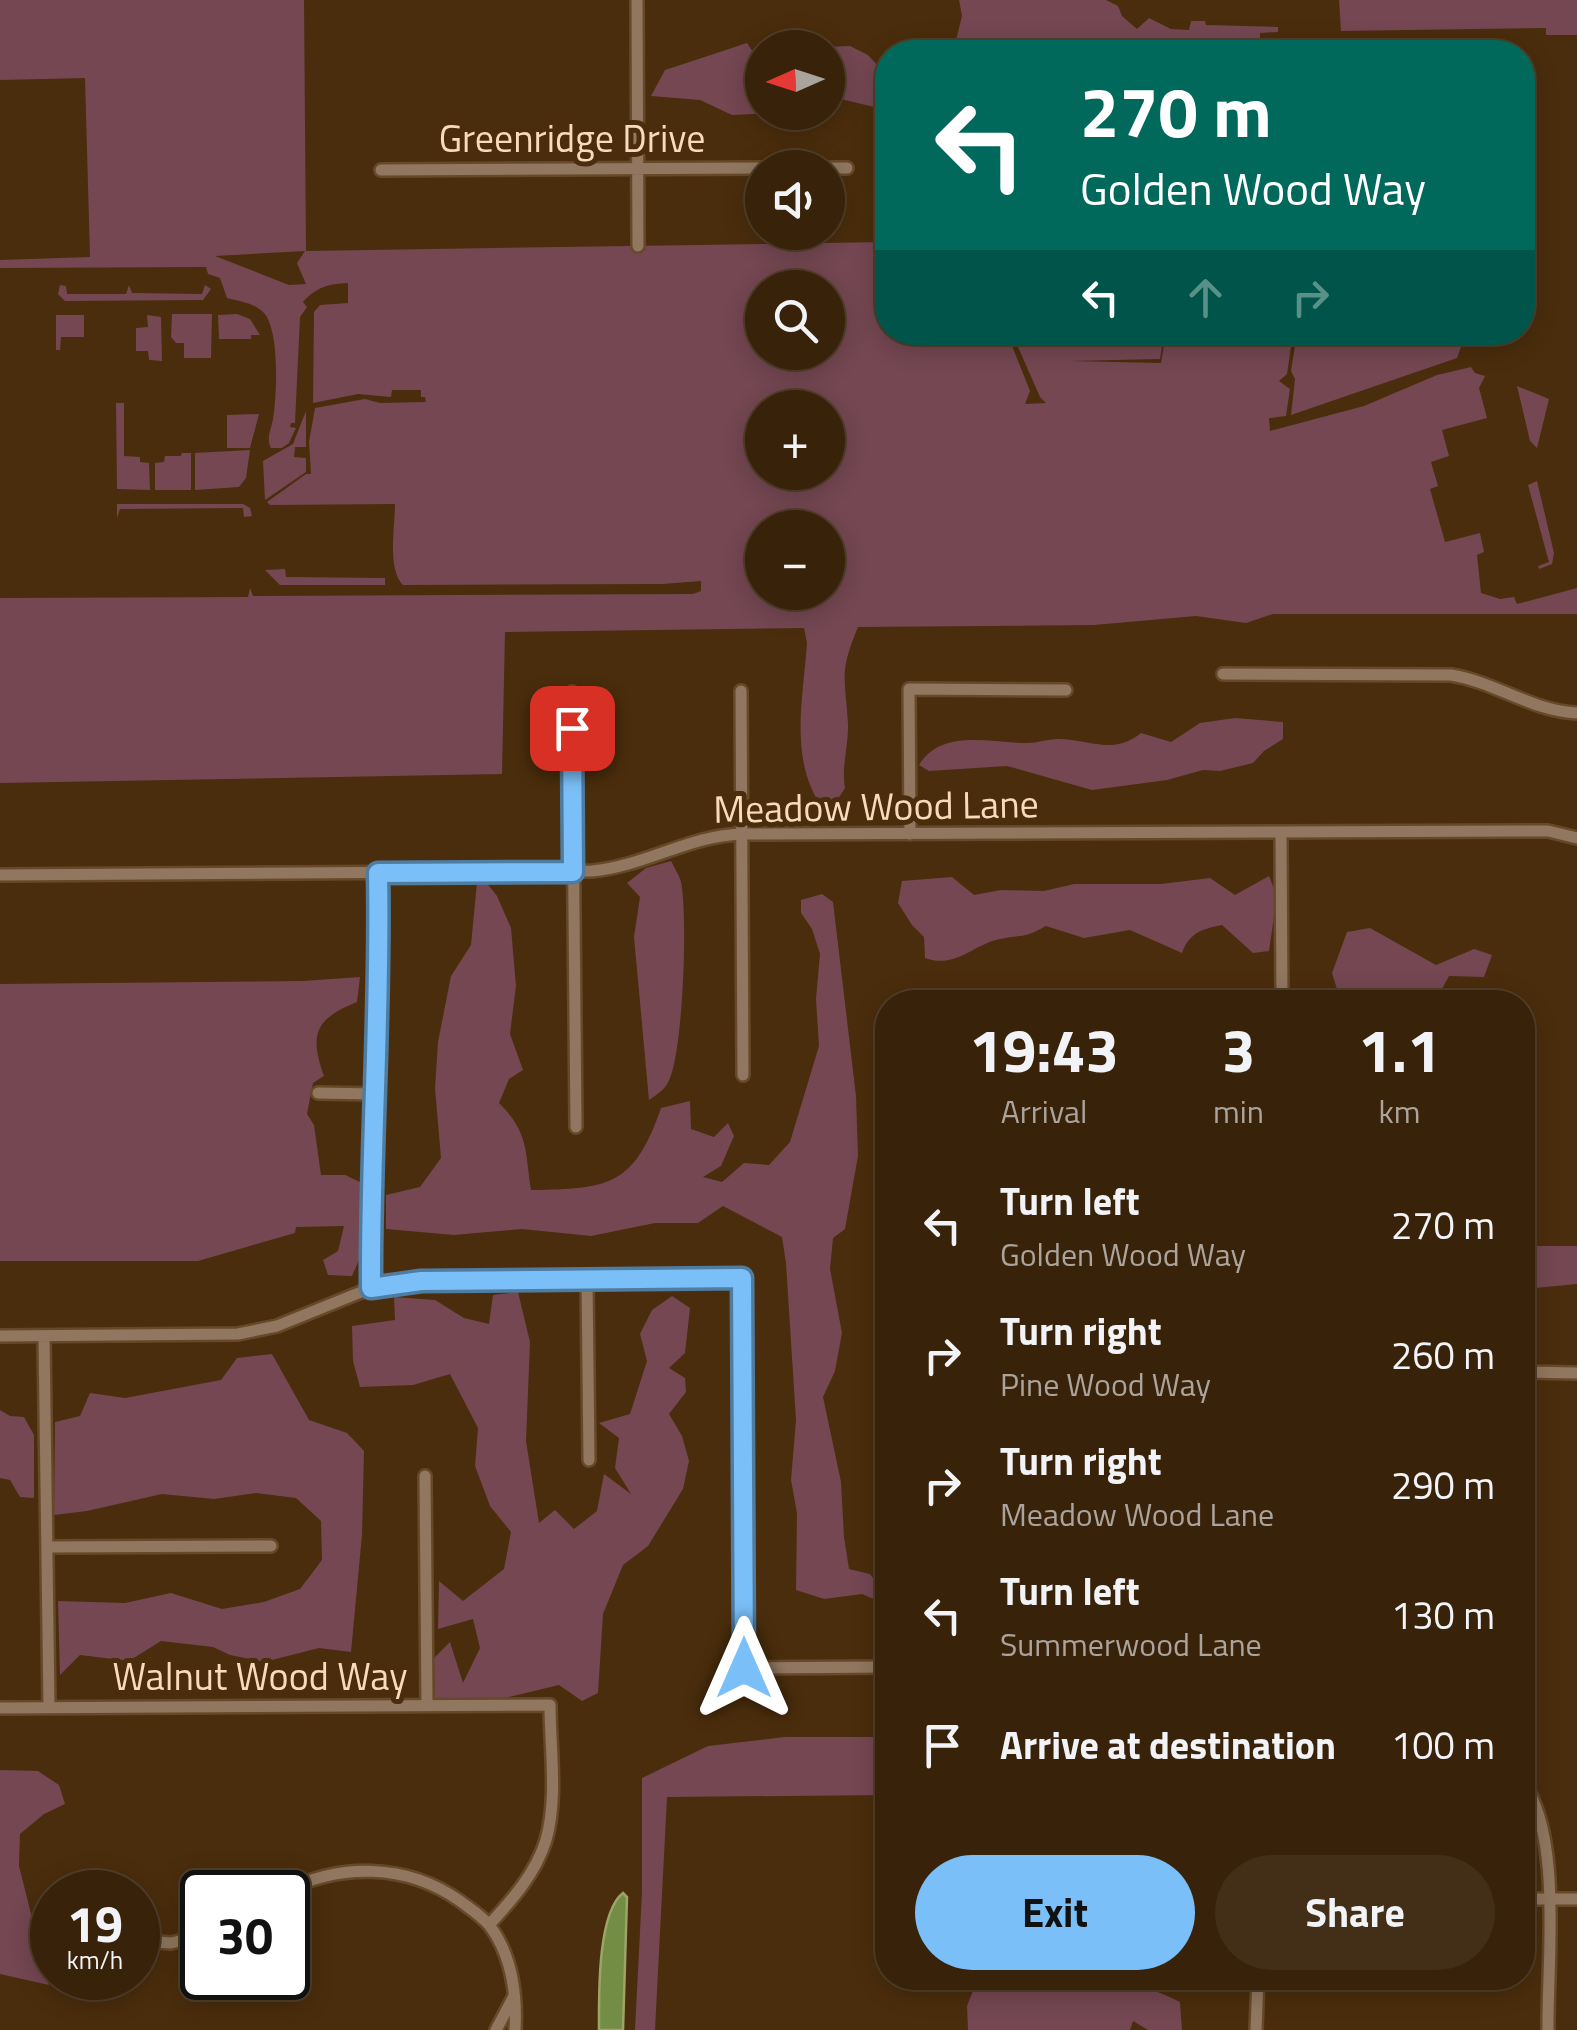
<!DOCTYPE html>
<meta charset="utf-8">
<style>
:root{--surface:#382209;--page:#432f17;--text:#f1f3f6;--muted:#aba49c;--line:#523f2a;--accent:#7abff8}
body{margin:0;font-family:"Titillium Web",sans-serif;background:var(--page);color:var(--text);height:100vh;display:flex;flex-direction:column;font-size:38px;white-space:nowrap}
*{box-sizing:border-box;margin:0}
p{font-size:32px;color:var(--muted)}
.icon{flex:none;width:55px;height:55px;fill:none;stroke:currentColor;stroke-width:2;stroke-linecap:round;stroke-linejoin:round}
.map{position:relative;flex:1;overflow:hidden}
.sheet{position:absolute;left:875px;top:990px;width:660px;height:1000px;display:flex;flex-direction:column;background:var(--surface);border-radius:40px;box-shadow:0 5px 25px #0003,0 0 0 2px var(--line)}
.sheet>*{flex:none}
.top-card{position:absolute;left:875px;top:40px;width:660px;height:305px;border-radius:40px;box-shadow:0 5px 25px #0003,0 0 0 2px var(--line);background:#00695c;color:#fff;overflow:hidden}
.needle{width:65px;rotate:267deg}
.buttons{position:absolute;left:745px;top:30px;display:grid;gap:20px}
.buttons a{display:grid;place-items:center;width:100px;height:100px;border-radius:50%;background:var(--surface);box-shadow:0 5px 25px #0003,0 0 0 2px var(--line);font-size:50px}
.speed{position:absolute;left:30px;top:1870px;display:flex;gap:20px;font-size:50px;font-weight:700;text-align:center}
.speed>*{display:grid;place-content:center;width:130px;height:130px;border-radius:50%;background:var(--surface);box-shadow:0 5px 25px #0003,0 0 0 2px var(--line);line-height:1}
.speed small{font-size:25px;font-weight:400}
.speed .limit{border:5px solid #111;border-radius:15px;background:#fff;color:#111}
.pin{position:absolute;display:grid;place-items:center;width:85px;height:85px;color:#fff;margin:-42px;border-radius:20px;box-shadow:0 5px 15px #0006}
.me{position:absolute;width:110px;margin:-55px;rotate:0deg;stroke-linejoin:round;filter:drop-shadow(0 0 8px #0008)}
.turn{display:flex;align-items:center;gap:35px;height:210px;padding:0 40px;font-size:45px}
.turn .icon{width:130px;height:130px;stroke-width:2.5}
.turn b{display:block;font-size:70px;line-height:85px}
.lanes{display:flex;align-items:center;height:95px;padding:0 40px;background:#0003;justify-content:center;gap:50px;direction:ltr}
.lanes .off{opacity:.35}
.eta{display:flex;justify-content:space-evenly;align-items:center;height:170px;text-align:center}
.eta b{font-size:60px;font-weight:700;line-height:70px}
.button{display:flex;gap:20px;margin-top:auto;padding:20px 40px}
.button a{flex:1;height:115px;border-radius:60px;background:var(--accent);color:#111;font-size:40px;font-weight:700;line-height:115px;text-align:center}
.button a+a{background:var(--page);color:var(--text)}
ul{padding:0;list-style:none}
li{display:flex;align-items:center;gap:30px;height:130px;padding:0 40px}
li div{flex:1}
li b{display:block;font-size:38px}
li em{font-style:normal}
.map>svg:first-child{display:block}
.green{fill:#744752;fill-rule:evenodd}
.water{fill:#748d45;stroke:#9ca469;stroke-width:2.5}
.lines{fill:none;stroke-linecap:round;stroke-linejoin:round}
.minor-casing{stroke:#664928;stroke-width:16}
.minor{stroke:#917760;stroke-width:11}
.route-casing{stroke:#4f7ca1;stroke-width:25}
.route{stroke:#7abff8;stroke-width:18}
.labels{text-anchor:middle;stroke-width:10;stroke-linejoin:round;paint-order:stroke}
.street-label{font-size:38px;fill:#fadabd;stroke:#4a2d0c}
</style>
<div class="map">
<svg width="1577" height="2030" viewBox="0 0 1577 2030">
<rect width="100%" height="100%" fill="#4a2d0c"/>
<path class="green" d="M0,0H304L306,251L887,242L888,332L1007,333L1030,391L1025,404L1046,403L1040,397L1012,333L1023,343L1018,333H1164L1160,359L1070,361L1161,363L1166,333H1293L1287,374L1279,381L1290,389L1286,416L1269,418L1270,431L1364,406L1437,375L1471,367L1475,373L1485,376L1479,388L1487,418L1442,430L1449,456L1431,462L1438,486L1430,489L1445,542L1480,533L1484,552L1477,555L1481,593L1500,599L1514,597L1517,604L1577,588V614H1273L1246,623L1196,616L1094,625L858,627C839,673 845,676 848,723C849,745 841,766 845,788L828,815C787,766 803,702 807,643L804,628L505,632L502,774L0,783V598L248,597L250,588L253,596L693,594L701,591V581L662,584L403,585C387,569 395,527 395,504L270,505L267,502L306,474H311L309,442L315,408L365,399L380,403L426,402L425,397H421V390H392L391,397L358,394L313,403L314,312L320,305L348,303V283C329,284 316,287 303,302L307,307L300,317L295,423H291L290,427L296,428L289,443L282,448H271C266,438 271,430 273,419C277,396 280,328 263,312C252,302 241,302 227,298L220,278L208,274L206,267L0,268V260L90,257L85,78L0,80ZM305,251L297,263L306,284L289,285L215,256ZM762,288H828V352H762ZM762,408H828V472H762ZM762,528H828V592H762Z
M959,0H1106L1118,6L1122,16L1137,29L1149,18L1171,29L1189,30L1191,21H1205L1206,25L1278,27V32L1260,33V47H1163L1159,39L1052,40L1051,52H953L962,16Z
M1339,0H1577V35H1546V28L1341,31Z
M747,43L762,66V112L776,113L732,115L700,100L651,96L665,70Z
M850,46L868,55L880,68L887,67V110L828,96V48L822,47Z
M60,285L66,286L67,294H126L129,285L132,293L202,294L205,285L211,289L203,300L65,301L58,294Z
M172,314H212L211,358H184V343H176L171,337Z
M237,314L250,319L260,335H251V339H219L218,315Z
M56,315H84V337H61L60,350H56Z
M147,315L161,317L162,361L149,360L148,351H136V328L148,327Z
M1297,333V332L1466,333L1457,358L1291,415L1295,379L1291,371Z
M1517,386L1549,399L1537,448L1530,441Z
M116,403H124V456L140,457V462L149,463L150,490L117,489Z
M306,411V447H295L294,457L306,458V472L265,500L263,461L293,444Z
M259,414L250,448H227V415Z
M250,450L246,478L239,487L195,490V453Z
M182,453H191V490H155V463L164,462L165,456H181Z
M1537,481L1554,553L1552,564L1539,569L1538,566L1549,562L1528,485Z
M117,504H243L250,508L252,516L244,517L243,508L120,509L117,518Z
M285,569L286,577L385,578V585H280L265,570Z
M1235,718L1283,722V739L1264,751L1253,763L1220,771L1203,770L1167,780L1092,790L1007,766L929,771L919,765C942,728 989,743 1027,743C1037,743 1048,739 1058,739C1090,739 1112,756 1141,733L1171,742L1200,723Z
M671,861C674,867 679,875 681,882C688,916 683,1047 670,1078C666,1089 659,1093 649,1100L634,937L640,897L627,883L646,868Z
M478,872L497,896L511,928L516,986L510,1034L523,1070L509,1079L499,1103C529,1133 525,1151 531,1190C609,1189 634,1186 661,1108L690,1101L691,1129L714,1137L728,1123L734,1136L721,1166L703,1177L722,1182L744,1163L769,1165L790,1142L819,1046L816,999L820,954L812,929L801,913V900L822,894L833,902L856,1096L858,1156L845,1229L833,1238L830,1269L842,1333L835,1371L823,1397L841,1482L844,1537L849,1569L870,1574L883,1591L876,1600L862,1594L824,1599L796,1590L797,1513L791,1480L796,1420L786,1263L782,1237L723,1206L698,1223H655L591,1236L522,1229L454,1235L386,1229V1195L420,1187L441,1158L435,1088L438,1042L451,976L471,945Z
M1269,876L1277,896L1269,951L1253,953L1222,925C1202,929 1189,933 1182,953L1130,930L1084,938L1046,926C1023,939 1024,934 1000,939C972,945 956,969 925,958L924,937L912,925L898,903L902,881L952,877L974,895L1001,890L1044,891L1074,884H1161L1210,878L1235,895Z
M1370,928L1436,965L1474,949L1492,955L1484,977L1449,976L1435,1002H1341L1332,973L1347,932Z
M360,977L357,1002C315,1019 309,1034 324,1076L313,1083L307,1114L314,1125L321,1175H345L362,1183L367,1242L352,1276L328,1275L323,1260L338,1251L344,1226L296,1227L295,1233L198,1261H0V984L303,981Z
M1522,1246H1577V1284L1523,1289Z
M518,1292L530,1342L526,1441L539,1523L555,1510L574,1529L597,1511L604,1474L631,1494L615,1468L619,1438L599,1423L630,1414L647,1361L640,1334L652,1310L672,1296L690,1308L685,1353L669,1368L685,1378L686,1392L669,1414L682,1436L689,1461L683,1489L648,1546L623,1565L603,1614L598,1693L582,1701L559,1685L505,1698L435,1699L434,1658L450,1642L463,1683L480,1648L473,1619L438,1629L439,1581L463,1601L504,1569L511,1532L490,1506L475,1466L478,1428L450,1374L413,1385L360,1387L353,1361L352,1326L395,1320L394,1297L435,1300L464,1318L489,1324L493,1295Z
M272,1354L309,1420L347,1433L364,1451L362,1535L351,1652L319,1648L264,1662L230,1655L213,1647L161,1641L129,1661L80,1655L60,1675L58,1601L125,1603L171,1593L222,1609L264,1602L300,1589L322,1560L321,1521L296,1498L256,1493L214,1499L162,1494L87,1511L54,1515L55,1422L80,1416L90,1393L125,1398L221,1380L237,1358Z
M0,1410L10,1416L24,1417L34,1435V1498L20,1497L10,1480L0,1478Z
M785,1737H887V1795L667,1797L655,2030H635L642,1892V1778L708,1746Z
M0,1770L38,1771L59,1785L65,1804L44,1814L20,1834L19,1866L49,1985L0,1974Z
M978,1978H1015L1023,1992L1059,1987L1060,1978C1107,1977 1137,1981 1180,2002L1182,2030H1148L1133,2021L1130,2030H968L967,2006Z"/>
<path class="water" d="M623,1893L627,1897L623,2030H599C599,1998 597,1913 623,1893Z"/>
<g class="lines">
<g class="minor-casing">
<path id="minor" d="M637,0L638,246
M828,168H847
M381,170L762,168
M1223,674L1451,675C1495,682 1532,711 1577,713
M741,691L743,1075
M572,692L576,1127
M1281,833L1282,1002
M910,834L909,689L1066,690
M0,875L592,871C645,866 688,836 741,834L1548,831L1577,838
M999,1002L1038,996H1282
M318,1093L375,1094
M587,1280L589,1460
M371,1288C370,1150 380,1012 379,873
M0,1336L238,1334L277,1326L371,1288L408,1281L742,1278L744,1668L888,1667
M44,1337L49,1707
M1522,1372L1577,1373
M425,1476L427,1705
M47,1547L271,1546
M0,1708L550,1705C550,1748 558,1798 546,1840C536,1873 512,1900 489,1925
M1522,1781C1563,1834 1547,1963 1548,2030
M283,1892C340,1863 406,1863 460,1901C469,1908 482,1916 490,1926C512,1956 517,1994 515,2030
M1522,1899H1577
M138,1923L156,1942L171,1943L202,1936
M496,2030L514,1996
M1256,2030L1258,1978"/>
</g>
<use href="#minor" class="minor"/>
</g>
<g class="lines">
<g class="route-casing">
<path id="route" d="M572,728L573,872L378,873C381,1012 370,1150 371,1288L421,1281L742,1278L744,1668"/>
</g>
<use href="#route" class="route"/>
</g>
<g class="labels">
<g class="street-label">
<text x="572" y="152">Greenridge Drive</text>
<text transform="translate(876 807) rotate(-1)" y="13">Meadow Wood Lane</text>
<text x="260" y="1690">Walnut Wood Way</text>
</g>
</g>
</svg>
<div class="buttons">
<a><svg class="needle" viewBox="-14 -14 28 28"><path d="M0-13l5 13h-10z" fill="#e53935"/><path d="M0 13l5-13h-10z" fill="#aba49c"/></svg></a>
<a><svg class="icon" aria-label="sound" viewBox="0 0 24 24"><path d="M4 9h4l5-4v14l-5-4H4zM17 9q2 3 0 6"/></svg></a>
<a><svg class="icon" aria-label="search" viewBox="0 0 24 24"><circle cx="10" cy="10" r="6"/><path d="M15 15l6 6"/></svg></a>
<a>+</a>
<a>−</a>
</div>
<div class="speed"><div>19<small>km/h</small></div><div class="limit">30</div></div>
<div class="pin" style="left:572px;top:728px;background:#d93025"><svg class="icon" aria-label="arrive" viewBox="0 0 24 24"><path d="M6 21V4h12l-3 4 3 4H6"/></svg></div>
<svg class="me" style="left:744px;top:1668px" viewBox="-20 -20 40 40"><path d="M0-17L14 15 0 8-14 15z" fill="#7abff8" stroke="#fff" stroke-width="4"/></svg>
<div class="top-card">
<div class="turn"><svg class="icon" aria-label="left" viewBox="0 0 24 24"><path d="M17 20v-9H6M10 6l-5 5 5 5"/></svg><div><b>270 m</b>Golden Wood Way</div></div>
<div class="lanes"><svg class="icon" aria-label="left" viewBox="0 0 24 24"><path d="M17 20v-9H6M10 6l-5 5 5 5"/></svg><svg class="icon off" aria-label="ahead" viewBox="0 0 24 24"><path d="M12 20V5M6 11l6-6 6 6"/></svg><svg class="icon off" aria-label="right" viewBox="0 0 24 24"><path d="M7 20v-9h11M14 6l5 5-5 5"/></svg></div>
</div>
<section class="sheet">
<div class="eta">
<div><b>19:43</b><p>Arrival</p></div>
<div><b>3</b><p>min</p></div>
<div><b>1.1</b><p>km</p></div>
</div>
<ul>
<li><svg class="icon" aria-label="left" viewBox="0 0 24 24"><path d="M17 20v-9H6M10 6l-5 5 5 5"/></svg><div><b>Turn left</b><p>Golden Wood Way</p></div><em>270 m</em></li>
<li><svg class="icon" aria-label="right" viewBox="0 0 24 24"><path d="M7 20v-9h11M14 6l5 5-5 5"/></svg><div><b>Turn right</b><p>Pine Wood Way</p></div><em>260 m</em></li>
<li><svg class="icon" aria-label="right" viewBox="0 0 24 24"><path d="M7 20v-9h11M14 6l5 5-5 5"/></svg><div><b>Turn right</b><p>Meadow Wood Lane</p></div><em>290 m</em></li>
<li><svg class="icon" aria-label="left" viewBox="0 0 24 24"><path d="M17 20v-9H6M10 6l-5 5 5 5"/></svg><div><b>Turn left</b><p>Summerwood Lane</p></div><em>130 m</em></li>
<li><svg class="icon" aria-label="arrive" viewBox="0 0 24 24"><path d="M6 21V4h12l-3 4 3 4H6"/></svg><div><b>Arrive at destination</b></div><em>100 m</em></li>
</ul>
<div class="button"><a>Exit</a><a>Share</a></div>
</section>
</div>
